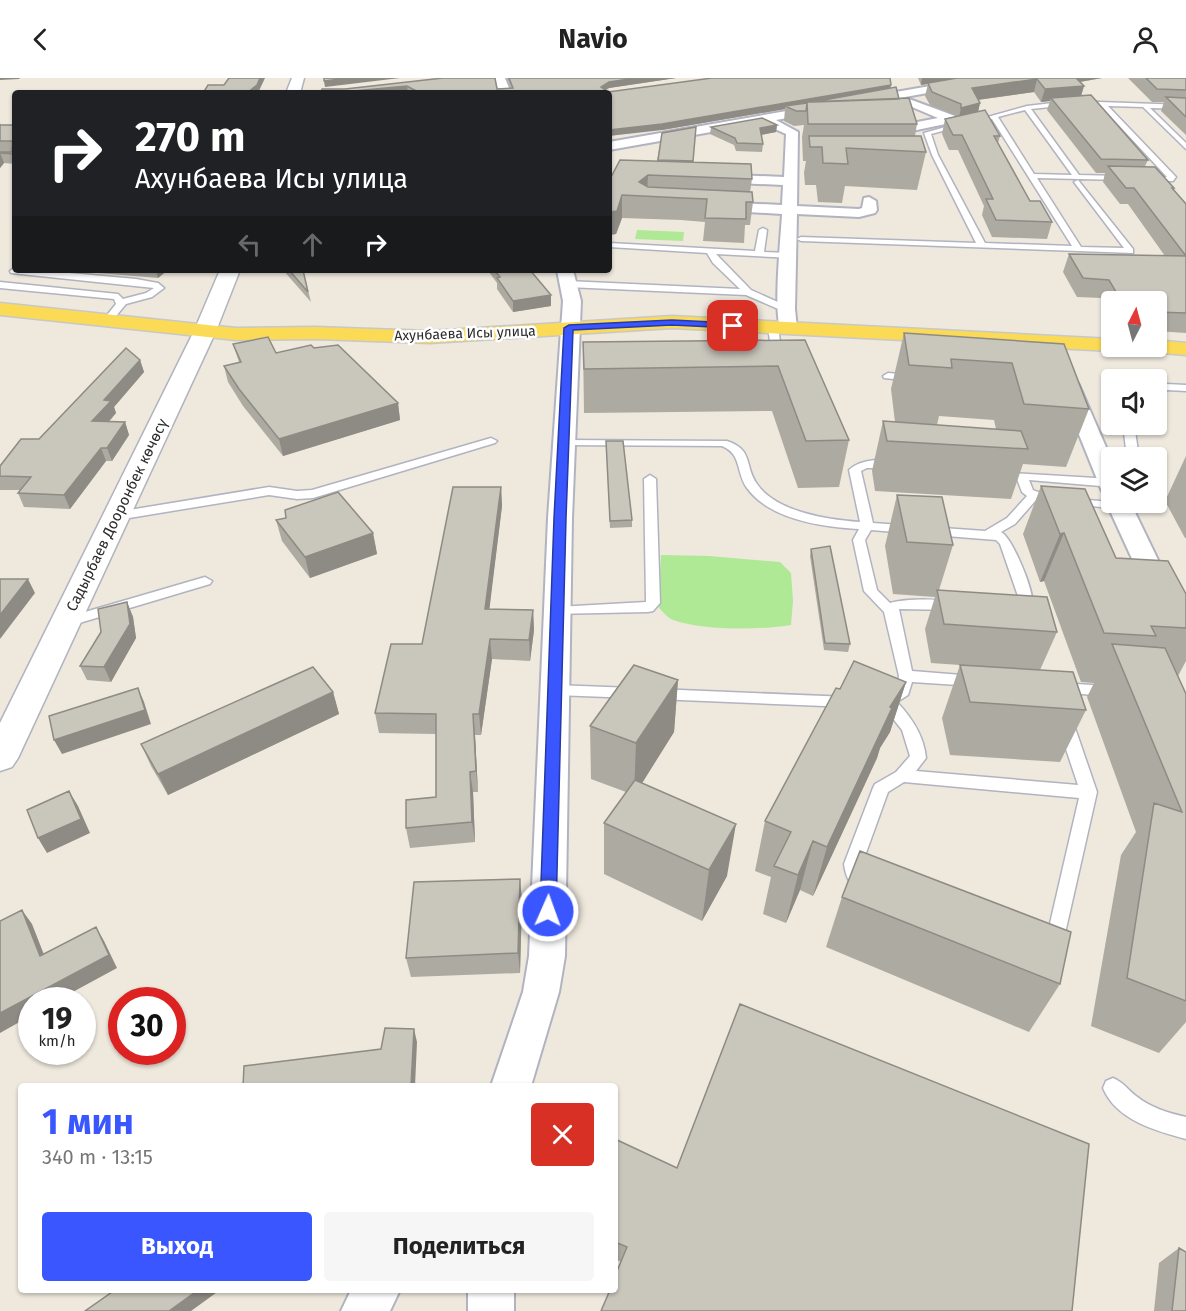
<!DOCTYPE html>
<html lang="ru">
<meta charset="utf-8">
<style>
:root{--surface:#fff;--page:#f6f6f6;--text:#222;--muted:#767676;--accent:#3a57ff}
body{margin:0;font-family:"Fira Sans",sans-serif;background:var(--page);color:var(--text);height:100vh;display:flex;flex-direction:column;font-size:22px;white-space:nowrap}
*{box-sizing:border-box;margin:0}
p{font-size:20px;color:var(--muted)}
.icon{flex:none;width:33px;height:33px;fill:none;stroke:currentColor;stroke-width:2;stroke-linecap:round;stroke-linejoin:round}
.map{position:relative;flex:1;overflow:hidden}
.details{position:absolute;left:18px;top:1005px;width:600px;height:210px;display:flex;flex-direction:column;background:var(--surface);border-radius:6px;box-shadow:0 2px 4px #0004}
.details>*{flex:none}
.hud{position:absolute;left:12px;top:12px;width:600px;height:183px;border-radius:6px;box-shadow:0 2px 4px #0004;background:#202124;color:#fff;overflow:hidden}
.needle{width:39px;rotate:6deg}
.tools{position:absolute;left:1101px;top:213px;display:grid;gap:12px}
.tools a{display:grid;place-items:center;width:66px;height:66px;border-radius:6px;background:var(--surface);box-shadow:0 2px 4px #0004;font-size:30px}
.speed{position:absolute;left:18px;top:909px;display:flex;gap:12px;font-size:30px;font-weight:700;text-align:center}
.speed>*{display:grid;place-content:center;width:78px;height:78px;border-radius:50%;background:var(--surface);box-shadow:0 2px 4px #0004;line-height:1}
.speed small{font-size:15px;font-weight:400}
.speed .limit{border:9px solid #d22;background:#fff;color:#111}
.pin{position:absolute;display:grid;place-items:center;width:51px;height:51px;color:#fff;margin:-26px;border-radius:12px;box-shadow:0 3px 9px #0006}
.me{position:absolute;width:66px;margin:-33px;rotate:2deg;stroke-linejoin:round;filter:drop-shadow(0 0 4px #0008)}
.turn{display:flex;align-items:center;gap:21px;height:126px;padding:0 24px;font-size:27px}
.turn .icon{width:78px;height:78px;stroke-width:2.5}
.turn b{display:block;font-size:42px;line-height:51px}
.lanes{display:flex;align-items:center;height:57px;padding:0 24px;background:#0003;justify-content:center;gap:30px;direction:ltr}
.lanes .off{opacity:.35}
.round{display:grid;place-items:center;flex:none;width:63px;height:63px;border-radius:6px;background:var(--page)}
.overview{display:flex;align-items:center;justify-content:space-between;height:102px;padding:0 24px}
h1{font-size:36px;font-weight:700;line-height:45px;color:var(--accent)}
.cta{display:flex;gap:12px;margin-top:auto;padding:12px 24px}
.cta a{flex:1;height:69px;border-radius:6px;background:var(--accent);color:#fff;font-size:24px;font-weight:700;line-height:69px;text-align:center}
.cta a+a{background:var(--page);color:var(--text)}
header{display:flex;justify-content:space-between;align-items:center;height:78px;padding:0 24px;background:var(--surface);font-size:27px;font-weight:700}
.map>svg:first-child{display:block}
.green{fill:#afe996}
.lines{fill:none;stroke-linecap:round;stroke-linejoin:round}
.lane-casing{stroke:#b1b3c0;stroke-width:3}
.street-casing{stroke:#b1b3c0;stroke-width:4}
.secondary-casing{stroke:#b1b3c0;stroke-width:3}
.primary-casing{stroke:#c8c8c8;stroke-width:3}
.lane{fill:#fff;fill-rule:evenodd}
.street{fill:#fff;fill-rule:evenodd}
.secondary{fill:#fff;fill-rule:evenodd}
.primary{fill:#fbda56;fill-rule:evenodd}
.wall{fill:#adaaa2;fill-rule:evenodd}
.shaded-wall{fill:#8d8b84}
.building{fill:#c9c6bc;stroke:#8d8b84;stroke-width:1.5}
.route{fill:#3a57ff;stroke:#2639a6;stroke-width:1.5}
.labels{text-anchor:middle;stroke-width:5;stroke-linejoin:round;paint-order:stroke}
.far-street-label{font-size:14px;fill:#2c2c2c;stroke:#fff}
.street-label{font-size:15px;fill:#2c2c2c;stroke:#fff}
</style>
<header><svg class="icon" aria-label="back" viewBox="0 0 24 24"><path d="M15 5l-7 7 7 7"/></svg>Navio<svg class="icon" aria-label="person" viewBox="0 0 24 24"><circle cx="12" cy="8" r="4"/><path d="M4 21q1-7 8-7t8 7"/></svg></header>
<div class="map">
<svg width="1186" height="1233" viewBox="0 0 1186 1233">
<rect width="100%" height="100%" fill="#eee8dd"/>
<path class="green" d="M637,152L684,154L683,163L635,161Z
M661,477L709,478L780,484L791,495L793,523L791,547C757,552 706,553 673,542C668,540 663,534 659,530Z"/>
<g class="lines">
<g class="lane-casing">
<path id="lane" d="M1070,23L1186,27V31L1150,30L1186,65V71L1143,29L1108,28L1176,99L1173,103H1143L1146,99H1167L1101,28L1070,27L1031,31L1079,97L1122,98L1126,100L1122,102L1037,100L1081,169L1124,170L1074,104L1078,102L1133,171V175L801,163L797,161L801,159L976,165L932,77L924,55L963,44L965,47L931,56L938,77L985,165L1072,168L992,41L984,40L1027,28ZM1025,32L1072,97L1034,96L998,39Z
M763,150L767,152L764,174L790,175L794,178L793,180L716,176L751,212L789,229V233H783L746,217L567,209L563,206L567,203L740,211L713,185L707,175L609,169V165L755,173L759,152Z
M14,190L136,201L158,205L164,210L152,219L126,226L111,244L108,245L103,242L116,226L114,221L0,210V204L118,216L123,221L146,215L154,210L11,195L10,193Z
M773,247L778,250L781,270L777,274L761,277V273L771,269L768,250Z
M888,295L912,297L917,300L912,303L884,300L883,298Z
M1166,306L1186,307V313L1167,312L1156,315V309Z
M1123,346H1134L1139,380H1127Z
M491,360L497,363L495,365L313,420L297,421L269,417L117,442L111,438L117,434L269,409L297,413L312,412Z
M564,362L727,363C754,372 744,388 757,406C776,434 829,442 860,444L849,392C860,381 887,378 899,388L897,390H867L861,393L873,445L985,453L1007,440L1027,418L1022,414L1017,401L994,398V394L1112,401V409L1029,402L1033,412C1050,420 1105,424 1123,424L1125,427L1119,431L1036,422L1015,446L1001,454C1012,459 1033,511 1032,523C1032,527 1031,529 1029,532L1015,535L1008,531L1010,528L1018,526L1019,521L1000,466L996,462L871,452L865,462L877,512L890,525C904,521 950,519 959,528L952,532L899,531L912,593L974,598L981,603L974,608L912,604L908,617L897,624C912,640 924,658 926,680L916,693L1078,707L1057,644L1060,640H1070L1073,644L1097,714L1061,873L1054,875L1047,873L1045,867L1079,720L904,704L888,714L862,786L863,795L872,805L869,810C852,816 846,800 844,786L873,710L875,706L896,694L910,678L902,652L880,624L896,611L899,598L884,534L864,513L853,462L859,451C823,449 770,442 747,410C736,395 742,376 722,368L560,367V363Z
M650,397L656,401L660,525L653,533L648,534L552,536L550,533L552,530L557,529L646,524L644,401Z
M205,499L212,503L210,506L66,549L59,544L61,541Z
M1060,605L1108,608L1115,613L1108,618L1055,614L1053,610Z
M555,607L633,610L640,615L633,620L555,617L548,612Z
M657,611L849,619L854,620L857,624L854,628L849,629L657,621L650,616Z
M1113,1000C1123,1004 1128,1012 1136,1018C1151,1030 1168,1035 1186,1039V1061C1156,1053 1116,1042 1103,1010L1106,1003Z"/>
</g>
<g class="street-casing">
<path id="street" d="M495,0H505L511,15H499Z
M976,0H1000L995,3L776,42L798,54L797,128L859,131L862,130L864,120L869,119L876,123L877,132L875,135L859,139L797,136L795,231L797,251L794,255H782C772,240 781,158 782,136L715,132L708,128L715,124L782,127L783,107L712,104L705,100L712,96L784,99L786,56L762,45L609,72V64Z
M909,21L955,38L957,41L955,44L912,53L875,54L873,51L875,48L879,47L912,45L938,40L905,26V22Z
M557,192H573L581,223L572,440L565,878L559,914L531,1008H491L523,914L529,878L548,440L563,223Z
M1069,301L1076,303L1079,307L1112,383V418L1104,416L1101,411L1059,307L1062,303Z
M1110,419L1112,424H1130L1186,540V577L1176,574L1172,568L1106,424Z
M351,1212H400L390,1233H341Z
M468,1212H514V1233H468Z"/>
</g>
<g class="secondary-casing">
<path id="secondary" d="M292,0H304L300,15H286Z
M220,192H240L216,253L18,680L12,689L0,693V645L194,253Z"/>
</g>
<g class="primary-casing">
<path id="primary" d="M0,225L236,250L315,249L430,253L672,238L1112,261V268H1122L1112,273L672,250L430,265L315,261L236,262L0,237Z
M1156,262L1186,265V277L1138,273L1136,268H1156Z"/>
</g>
<use href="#lane" class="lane"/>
<use href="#street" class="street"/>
<use href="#secondary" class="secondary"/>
<use href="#primary" class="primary"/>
</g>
<path class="wall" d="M443,0L497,11L511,10L507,0H676L609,10L605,12L608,14L891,10L917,46L915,58L926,74L917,112L845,108L842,125L818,124L816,107H805L804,95L806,83H803L802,59L804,47L794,48L784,43L785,31L662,52L609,15H410L408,14L345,11Z
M918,0H1102L1080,4L1084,8L1081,18L1148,82L1145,88L1174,110L1173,112L1186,126V255L1156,253V224H1112V236L1102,220L1077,219L1063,194L1069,176L1165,178L1128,126H1120L1103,104L1105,95H1096L1047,32L1050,23L1041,24L1034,14L978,22L980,25L978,33L1000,58L998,65L1030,123L1052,144L1047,161L992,159L982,137L984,128L958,72H949L942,56L945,41L957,38L930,27L925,18L928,6L921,7Z
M1128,0H1186V57L1161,33L1164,24H1152Z
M0,45L1,47H15V86L4,85L0,90Z
M777,47L776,54L761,57L763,66L762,74L736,73L734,67L710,56L711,49Z
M696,49L693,84L752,101L750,114L753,124L750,147H745L744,165L703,163L705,144L681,142L622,140L616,156L609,157V103L657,83L662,55Z
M62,192H168L158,200Z
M283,192H303L311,224Z
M488,192H530L551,228L513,234L497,211V205L489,194Z
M904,255L1064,266L1089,331L1066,389L1023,386L1011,421L875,413L872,393L883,343L895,344L891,311ZM939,338L994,342L996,351L937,347Z
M805,262L849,362L839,409L798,410L772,333L584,335L583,264Z
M233,266L276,275L314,270L398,325L400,342L283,378L243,328L228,304L224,288L239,284Z
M140,282L144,294L114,329L116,335L109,344H125L129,357L112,383H106L70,431L24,429L18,415L20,412H0V388L39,361Z
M606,363L632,442V449L610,450Z
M1186,378V460H1185L1165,423Z
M1041,408L1116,480L1186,516V583L1178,598L1186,616V944L1159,975L1091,948L1121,777L1136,754L1087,619L1094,605L1081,604L1044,503L1040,504L1023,456Z
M501,409L502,428L489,531L533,532L534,552L530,583L492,581L481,657H475L478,714H473L475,764L410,770L406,750L436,719V656L379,655L375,635L422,566Z
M897,417L953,467L939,512L1057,554L1040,592L1086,632L1060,684L950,677L942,640L960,587L931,585L925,551L935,519L893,516L885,468Z
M276,442L373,455L377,476L310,500L282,463Z
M811,471L850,566L848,574L824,572L810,478Z
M127,524L133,539L136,560L111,604L87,602L80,588Z
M678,602L674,654L642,705L727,798L702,843L604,796V745L626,714L591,701L590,648Z
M906,604L890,654L880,670L877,680L813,818L800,812L786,845L763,836L771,799L755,793L765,743Z
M333,614L339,636L168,717L151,688L141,666Z
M842,819L1060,906L1029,954L826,869Z
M522,822L520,895L411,899L406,880Z
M615,1061L677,1090L621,1184L615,1181Z
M1179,1170L1186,1233H1154L1159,1185Z"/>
<path class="shaded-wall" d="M0,0H20L19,1L0,2Z
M260,0H265L258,15H247Z
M348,0H400L325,9L324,3Z
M636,0H676L609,10L601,15V9L609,4Z
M922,0H963L921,7Z
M1069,0H1102L1067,6Z
M1037,1L1034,14L969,23L972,10Z
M891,7L890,13L807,27L785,28V31L662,52L609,58V52Z
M407,8L408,14L396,15H354L353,13Z
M1084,8L1080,21L1051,20L1050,23L1041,24L1045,11Z
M980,25L977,39L958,44L961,30Z
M777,47L776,54L760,57V50Z
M0,74L4,85L0,90Z
M648,97L647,118L639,104Z
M622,117V140L616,156L609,157V134Z
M156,192H168L158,200Z
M551,217V228L513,234V223Z
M140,282L144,294L114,329L116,335L97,356L92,343L104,322Z
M398,325L400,342L283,378L279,361Z
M125,344L129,357L112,383L107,370Z
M101,370L106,383L70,431L64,417Z
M501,409L502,428L487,551L485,531Z
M373,455L377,476L310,500L305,479Z
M1064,455L1044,503L1040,504L1060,456Z
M28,501L35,515L0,561V537Z
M127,524L133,539L136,560L111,604L104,589Z
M533,532L534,552L530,583L529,562Z
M490,561L492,581L481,657L479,636Z
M678,602L674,654L634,718L636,665Z
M906,604L890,654L880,670L877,680L813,818L827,769L890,629Z
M138,610L144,624L151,646L62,676L54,662Z
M333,614L339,636L168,717L158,696Z
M473,636L475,657L478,714L476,693Z
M470,694L473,714L475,764L472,744Z
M69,713L78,728L90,755L47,775L38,760Z
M736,746L727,798L702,843L709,792Z
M813,763L800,812L786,845L798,797Z
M520,801L522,822L520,895L518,875Z
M22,832L32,846L50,892L40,878Z
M96,849L104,863L117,890L58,922H32V937L0,955V935Z
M414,951L417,964L415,1008H411Z
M198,1212H220L191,1233H169Z"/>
<path class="building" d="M229,0H260L257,7L247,15H203L208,7H224Z
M324,0H348L324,3Z
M443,0H495L497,11L513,10L509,0H636L609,4L601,9L608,14L712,0H890L891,7L662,46L609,52V15H420L407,8L353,13L356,15H321L322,11H345Z
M957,0H1076L1084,8L1045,11L1037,1L972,10L980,25L961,30V26L932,14L928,5Z
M1146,0H1186V12L1157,11Z
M896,9L899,21L813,24Z
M1091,17L1148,82L1101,81L1051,20Z
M1166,19L1186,20V39Z
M909,20L917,46H808L807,24Z
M807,25L806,33H796L785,28Z
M985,32L1000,58H994L1030,123H1040L1052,144L996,142L986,121H993L962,57H953L945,41Z
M762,40L777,47L760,50L763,66L737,65L735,60L711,49Z
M0,47H15V76L0,75V74H12L13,63H0Z
M696,49L693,83L658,82L662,55Z
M809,58H921L926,74L846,70L848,86L823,85L822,69H810Z
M620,82L751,86L752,101L648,97L639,104L648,109L752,114L753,124H746V141L705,140L707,121L683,120L622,117L617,133L609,134V103Z
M1108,88L1155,89L1174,110H1172L1186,126V178L1134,110H1126Z
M1069,176L1186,178V235L1156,234V224H1122L1109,202L1083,200Z
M289,192H303L308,214Z
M494,192H530L551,217L513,223L497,200L500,199Z
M904,255L1064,266L1089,331L1024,326L1012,285L951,281L952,290L909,287Z
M268,259L276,275L311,267L314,270L338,267L398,325L279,361L239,311L224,288L241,284L233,266Z
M805,262L849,362L806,363L778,288L584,291L583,264Z
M126,270L140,282L104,322L111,323L92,343L125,344L107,370H101L64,417L18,415L31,399L0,398V388L21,361H39Z
M883,343L1021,353L1028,371L887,363Z
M606,363H623L632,442L610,443Z
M1041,408L1085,411L1116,480L1168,483L1186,516V550L1151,548L1156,558L1104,555L1064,455L1060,456Z
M453,409H501L485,531L533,532L529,562L490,561L479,636H473L476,693L470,694L472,744L406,750V722L436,719V636L375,635L391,566H422Z
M338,414L373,455L305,479L276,442L286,440L285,432Z
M897,417L942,419L953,467L907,464Z
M830,468L850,566L825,565L811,471Z
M0,501H28L0,537Z
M937,512L1047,519L1057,554L944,546Z
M127,524L130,546L104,589L80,588L101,554L98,531Z
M1112,566L1165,570L1186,616V923L1127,900L1154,725L1182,734Z
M854,583L906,604L890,629L892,630L827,769L813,763L798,797L774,788L791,754L765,743L836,610L840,611Z
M634,587L678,602L636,665L590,648Z
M960,587L1073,594L1086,632L970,624Z
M313,589L333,614L158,696L141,666Z
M138,610L145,632L54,662L49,638Z
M635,702L736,746L709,792L604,745Z
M69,713L81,741L38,760L27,732Z
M860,773L1071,854L1060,906L842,819Z
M520,801L518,875L406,880L414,804Z
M22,832L40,878L96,849L109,877L0,935V843Z
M740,926L1089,1066L1072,1233H601L610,1212H615V1198L627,1169L615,1164V1061L677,1090Z
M385,950L414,951L411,1008H243L244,988L381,971Z
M1179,1170L1186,1174V1233H1172Z
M115,1212H198L169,1233H85Z"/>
<path class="route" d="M672,242L733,245L737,248L733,250L672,247L573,252L566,440L556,833L554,838L548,841L542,838L540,833L554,440L564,250L569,247Z"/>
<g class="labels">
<g class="far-street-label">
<text transform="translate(465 255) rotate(-2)" y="5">Ахунбаева Исы улица</text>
</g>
<g class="street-label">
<text transform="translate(117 437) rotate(-64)" y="5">Садырбаев Дооронбек көчөсү</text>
</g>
</g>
</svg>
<div class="tools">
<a><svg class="needle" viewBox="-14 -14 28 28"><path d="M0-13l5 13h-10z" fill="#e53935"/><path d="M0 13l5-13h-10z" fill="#767676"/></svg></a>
<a><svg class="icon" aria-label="sound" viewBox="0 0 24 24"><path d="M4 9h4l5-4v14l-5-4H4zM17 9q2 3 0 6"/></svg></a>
<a><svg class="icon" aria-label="layers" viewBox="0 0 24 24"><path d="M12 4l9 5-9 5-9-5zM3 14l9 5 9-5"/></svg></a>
</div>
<div class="speed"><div>19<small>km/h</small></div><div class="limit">30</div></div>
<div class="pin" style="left:733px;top:248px;background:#d93025"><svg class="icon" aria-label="arrive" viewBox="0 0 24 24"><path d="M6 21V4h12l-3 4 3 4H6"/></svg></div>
<svg class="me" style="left:548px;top:833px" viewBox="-20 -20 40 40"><circle r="17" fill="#3a57ff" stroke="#fff" stroke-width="3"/><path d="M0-11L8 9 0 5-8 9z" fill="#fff"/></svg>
<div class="hud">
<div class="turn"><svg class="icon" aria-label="right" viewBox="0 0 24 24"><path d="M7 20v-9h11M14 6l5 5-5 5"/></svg><div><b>270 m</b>Ахунбаева Исы улица</div></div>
<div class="lanes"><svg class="icon off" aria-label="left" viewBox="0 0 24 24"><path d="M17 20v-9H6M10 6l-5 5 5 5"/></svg><svg class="icon off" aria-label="ahead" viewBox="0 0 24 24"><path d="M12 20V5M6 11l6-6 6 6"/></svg><svg class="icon" aria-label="right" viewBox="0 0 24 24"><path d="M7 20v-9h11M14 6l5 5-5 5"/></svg></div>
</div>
<section class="details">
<div class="overview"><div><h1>1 мин</h1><p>340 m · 13:15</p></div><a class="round" style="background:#d93025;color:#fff"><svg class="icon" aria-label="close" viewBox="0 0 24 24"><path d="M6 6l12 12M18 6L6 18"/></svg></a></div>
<div class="cta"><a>Выход</a><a>Поделиться</a></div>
</section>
</div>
